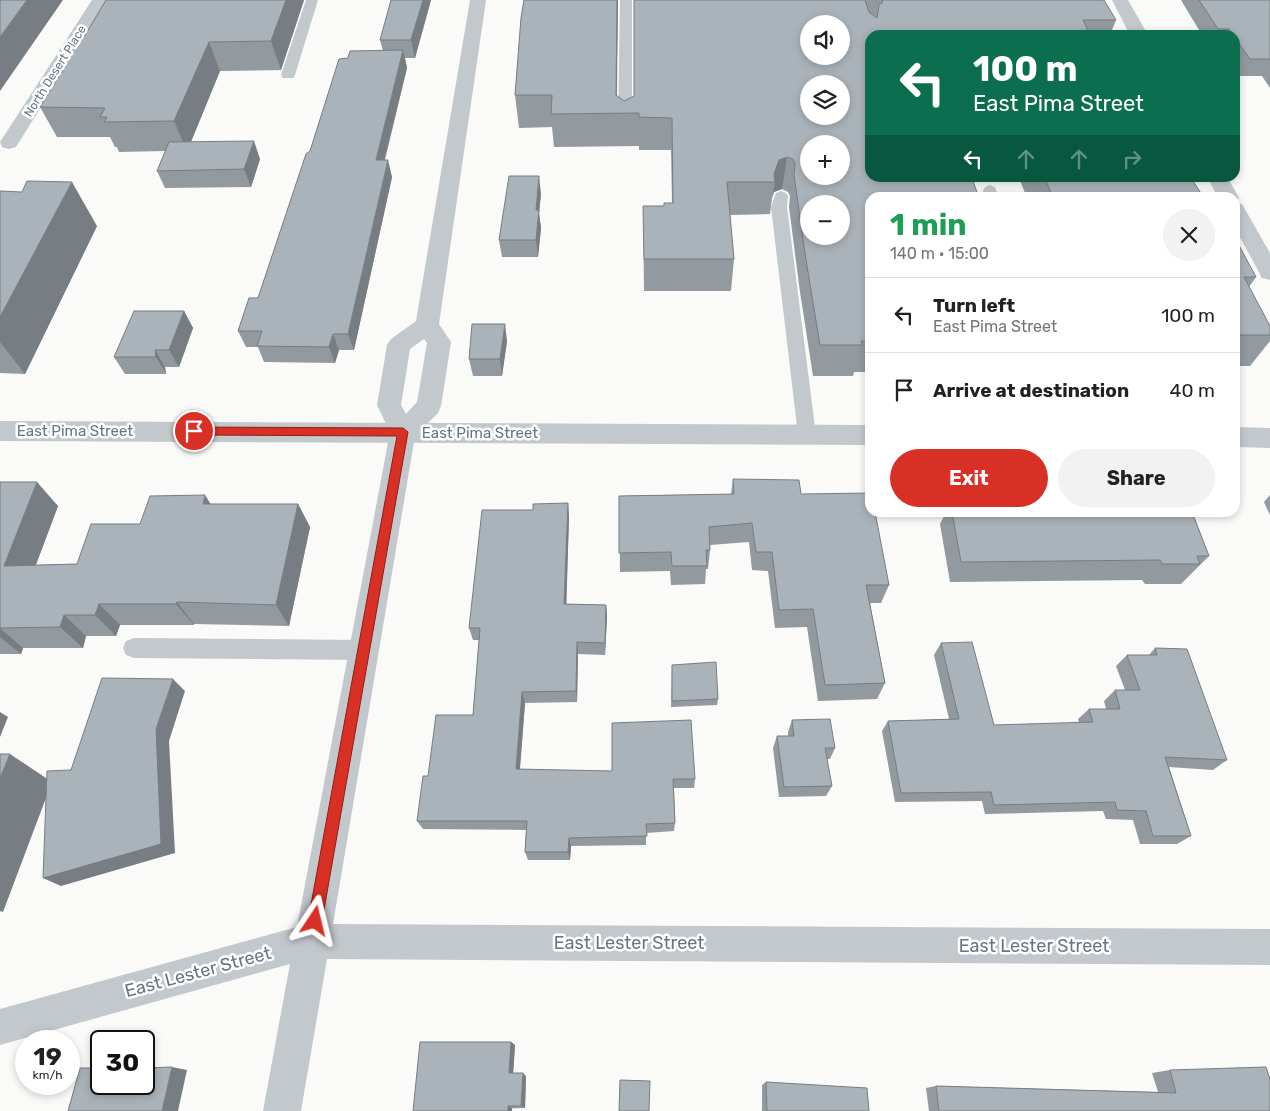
<!DOCTYPE html>
<meta charset="utf-8">
<style>
:root{--surface:#fff;--page:#f2f2f2;--text:#202124;--muted:#757577;--line:#e0e0e0;--accent:#d93025}
body{margin:0;font-family:Rubik,sans-serif;background:var(--page);color:var(--text);height:100vh;display:flex;flex-direction:column;font-size:19px;white-space:nowrap}
*{box-sizing:border-box;margin:0}
p{font-size:16px;color:var(--muted)}
.icon{flex:none;width:28px;height:28px;fill:none;stroke:currentColor;stroke-width:2;stroke-linecap:round;stroke-linejoin:round}
.map{position:relative;flex:1;overflow:hidden}
.drawer{position:absolute;left:865px;top:192px;width:375px;height:325px;display:flex;flex-direction:column;background:var(--surface);border-radius:15px;box-shadow:0 2px 8px #0003}
.drawer>*{flex:none}
.guide{position:absolute;left:865px;top:30px;width:375px;height:152px;border-radius:15px;box-shadow:0 2px 8px #0003;background:#0b6e4f;color:#fff;overflow:hidden}
.fabs{position:absolute;left:800px;top:15px;display:grid;gap:10px}
.fabs a{display:grid;place-items:center;width:50px;height:50px;border-radius:50%;background:var(--surface);box-shadow:0 2px 8px #0003;font-size:25px}
.speed{position:absolute;left:15px;top:1030px;display:flex;gap:10px;font-size:25px;font-weight:700;text-align:center}
.speed>*{display:grid;place-content:center;width:65px;height:65px;border-radius:50%;background:var(--surface);box-shadow:0 2px 8px #0003;line-height:1}
.speed small{font-size:12px;font-weight:400}
.speed .limit{border:2px solid #111;border-radius:8px;background:#fff;color:#111}
.pin{position:absolute;display:grid;place-items:center;width:42px;height:42px;color:#fff;margin:-21px;border:2px solid #fff;border-radius:50%;box-shadow:0 1px 5px #0007}
.me{position:absolute;width:55px;margin:-28px;rotate:10deg;stroke-linejoin:round;filter:drop-shadow(0 0 4px #0008)}
.turn{display:flex;align-items:center;gap:18px;height:105px;padding:0 25px;font-size:22px}
.turn .icon{width:65px;height:65px;stroke-width:2.5}
.turn b{display:block;font-size:35px;line-height:42px}
.lanes{display:flex;align-items:center;height:48px;padding:0 25px;background:#0003;justify-content:center;gap:25px;direction:ltr}
.lanes .off{opacity:.35}
.round{display:grid;place-items:center;flex:none;width:52px;height:52px;border-radius:26px;background:var(--page)}
.summary{display:flex;align-items:center;justify-content:space-between;height:85px;padding:0 25px}
h1{font-size:30px;font-weight:700;line-height:38px;color:#1e9e55}
.action{display:flex;gap:10px;margin-top:auto;padding:10px 25px}
.action a{flex:1;height:58px;border-radius:30px;background:var(--accent);color:#fff;font-size:20px;font-weight:700;line-height:58px;text-align:center}
.action a+a{background:var(--page);color:var(--text)}
ul{padding:0;list-style:none}
li{display:flex;align-items:center;gap:15px;height:75px;padding:0 25px;border-top:1px solid var(--line)}
li div{flex:1}
li b{display:block;font-size:19px}
li em{font-style:normal}
.map>svg:first-child{display:block}
.lines{fill:none;stroke-linecap:round;stroke-linejoin:round}
.service{fill:#c3c8cc;fill-rule:evenodd}
.minor{fill:#c3c8cc;fill-rule:evenodd}
.tertiary{fill:#c3c8cc;fill-rule:evenodd}
.wall{fill:#929a9f}
.shaded-wall{fill:#777d82}
.building{fill:#aab3b9;stroke:#777d82;fill-rule:evenodd}
.route{fill:#d93025;stroke:#8d1f18}
.labels{text-anchor:middle;stroke-width:5;stroke-linejoin:round;paint-order:stroke}
.far-street-label{font-size:12px;fill:#657683;stroke:#fff}
.street-label{font-size:15px;fill:#657683;stroke:#fff}
.near-street-label{font-size:18px;fill:#657683;stroke:#fff}
</style>
<div class="map">
<svg width="1270" height="1111" viewBox="0 0 1270 1111">
<rect width="100%" height="100%" fill="#fafaf8"/>
<g class="lines">
<path class="service" d="M306,0H318L295,75L293,78H283L281,75Z
M620,0H632V128L625,132L618,128Z
M990,185L995,187L999,198H984L983,190L985,187Z
M781,191L786,193L788,196L787,207L816,435L813,440L807,442L801,440L798,435L771,207L776,193Z
M134,638L364,640L372,643L375,650L372,657L364,660L134,658L126,655L123,648L126,641Z"/>
<path class="minor" d="M92,0H108L16,147L9,149L2,147L0,142Z
M470,0H486L439,324L451,342L441,406L438,413L415,436L333,924L1270,929V965L327,959L301,1111H263L290,964L0,1045V1009L297,927L390,432L377,405L387,345L391,339L416,321ZM424,339L427,343L417,402L406,414L401,405L410,349Z
M1112,0H1128L1148,35H1130Z
M1208,178H1228L1239,198L1236,203L1242,204L1270,253V280L1262,278L1235,228V198H1218Z"/>
<path class="tertiary" d="M0,421L870,425V445L0,441Z
M1235,427L1270,428V448L1235,447Z"/>
</g>
<path class="wall" d="M106,0H304L281,70L220,71L191,142L260,159L251,187L165,188L157,171L165,151L119,152L117,147H115L110,137H57L40,107L60,75L57,70L84,37Z
M431,0L415,58H405L407,68L385,160L392,177L354,350H339L335,363L264,362L258,347H246L238,331L258,298L310,151L348,58L383,51L380,40Z
M524,0H618L617,96L624,101L634,96V0H1104L1116,20L1110,35H870V372H854L853,376H813L800,292L789,207L790,196L788,192L782,189L774,192L772,198L770,214L730,215L734,259L731,291H644L643,206H664L672,203L671,150H639V146L554,147L552,127L519,128L515,95Z
M1181,0H1270V88L1262,76H1240L1235,68V35H1202Z
M999,178H1191L1204,198H1027L1019,178Z
M0,191L97,226L25,374L0,373Z
M541,194L539,213L541,228L538,257H502L499,240Z
M1235,238L1256,277L1249,287L1270,326V341L1250,366H1235Z
M184,311L193,328L179,367H165L166,374H125L114,357Z
M507,341L502,376H473L469,359Z
M733,479L801,494L889,585L881,603H870L885,683L877,699L818,701L807,627L775,628L768,571L752,570L749,542L710,545V550L708,569H706L705,584L671,585L670,571L620,572L619,496L731,494Z
M0,482L58,506L36,565L77,564L140,524L211,504H298L310,527L289,626L194,624V625H120L116,636H86L83,648H23L21,654H0Z
M1270,495V515L1264,502Z
M568,503L569,517L566,604L606,605L607,617L605,655L578,654L577,702L525,703L520,769L695,779L694,788H674L675,823L674,831L646,833V845L571,846L570,860H528L525,852L526,830L423,829L417,821L428,776L473,715L479,640H473L469,628L533,510Z
M946,512H1192L1209,556L1181,584H1145L1142,580L950,582L940,524Z
M941,643L994,725L1079,723L1078,719L1089,709H1106L1104,701L1115,690H1125L1116,666L1127,655H1149L1155,648L1227,760L1213,770L1169,767L1191,836L1177,844H1140L1133,820L1106,819L1103,811L985,814L982,801L895,802L882,731L888,721L949,719L934,655Z
M672,665L718,699L717,705L671,707Z
M792,720L835,748L830,759H827L832,786L826,796L779,797L773,748L777,736H788V732Z
M511,1042L515,1045L513,1073L526,1076L525,1108L413,1111Z
M1170,1070L1270,1111H929L926,1088L936,1086L1158,1092L1152,1073Z
M766,1082L869,1111H762V1085Z"/>
<path class="shaded-wall" d="M27,0H63L0,91V37Z
M286,0H304L281,70L271,41Z
M423,0H431L415,58L411,40Z
M617,0H618L616,114V95Z
M209,42L220,71L187,151L174,121Z
M403,50L407,68L380,177L376,160Z
M254,141L260,159L251,187L244,169Z
M787,157L782,189L774,192L772,198L775,182L774,174L779,160Z
M388,160L392,177L354,350L348,334Z
M539,176L541,194L539,213L541,228L538,257L536,240V210Z
M72,182L97,226L25,374L0,342V317Z
M184,311L193,328L179,367L169,350Z
M505,324L507,341L502,376L500,359Z
M333,334L339,350L335,363L329,347Z
M155,350L165,367L166,374L156,357Z
M37,482L58,506L27,588L4,566Z
M205,495L220,519L203,504Z
M568,503L569,517L566,616L564,604Z
M298,504L310,527L289,626L276,605Z
M177,602L194,624V625L176,604Z
M99,604L120,625L116,636L95,615Z
M606,605L607,617L605,655V643Z
M64,615L86,636L83,648L60,627Z
M0,628L23,648L21,654L0,637Z
M577,642L578,654L577,702L576,691Z
M173,679L185,691L169,741L175,853L61,886L43,878L156,729Z
M522,692L525,703L519,779L516,769Z
M0,712L8,717L0,737Z
M10,754L52,782L3,912L0,911V778Z
M569,838L571,846L570,860L568,852Z
M511,1042L515,1045L513,1076L509,1073Z
M172,1067L187,1070L178,1111H162Z
M523,1073L526,1076L525,1108L521,1106Z
M508,1106L512,1108V1111H508Z"/>
<path class="building" d="M0,0H27L0,37Z
M106,0H286L271,41L209,42L174,121L104,122L107,117H100L105,108L40,107L63,70H57L80,37H84Z
M391,0H423L411,40H380Z
M524,0H617L616,95L624,101L634,96V0H865L869,12L877,18L879,5L883,2L882,0H1104L1116,20H1083L1090,35H870V178H972L979,198H870V341H861L862,345H820L806,260L794,175L795,164L793,159L787,157L779,160L774,174L775,182H727L734,259H644L643,206H664V203H673L672,118L639,117V113L551,114L552,95H515L521,18ZM809,24H841V56H809ZM809,84H841V116H809ZM809,144H841V176H809ZM809,204H841V236H809Z
M1199,0H1270V59H1250L1235,38V35H1233L1229,29H1218Z
M403,50L376,160H388L348,334H333L329,347L257,346L262,331H238L249,298H258L306,154L310,151L339,59L348,58L350,51Z
M254,141L244,169L157,171L169,142Z
M509,176H539L536,210H539L536,240H499Z
M1045,178H1191L1204,198H1053Z
M27,181L72,182L0,317V191L22,192Z
M1235,238L1256,277H1244L1270,326V335H1235Z
M134,311H184L169,350H155L156,357H114Z
M472,324H505L500,359H469Z
M733,479L799,480L801,494L870,493V512H875L889,585H866L885,683L825,685L813,609L779,610L772,552H756L752,523L709,527L710,550H706L707,566H672L671,552L619,553V496L734,494Z
M0,482H37L4,566L77,564L91,524H140L150,496L205,495L203,504H298L276,605L177,602L176,604H99L95,615H64L60,627L0,628Z
M568,503L564,604L606,605L605,643L577,642L576,691L522,692L516,769L612,771V723L691,720L695,779H673L675,823L646,824L647,836L569,838L568,852H525L527,821H417L423,776H428L436,715H473L480,628H469L482,510H533V504Z
M952,512H1192L1209,556H1197L1200,564H1162L1160,560L961,562Z
M972,642L994,725L1093,722L1089,709H1120L1115,690H1140L1127,655H1157L1155,648L1187,649L1227,760L1165,757L1191,836H1153L1146,811L1117,810L1115,802L994,805L991,792L901,793L888,721L959,719L941,643Z
M716,662L718,699L672,701V665Z
M102,678L173,679L156,729L161,844L43,878L47,771L71,770Z
M830,719L835,748H825L832,786L784,787L777,736H794L792,720Z
M0,754H10L0,778Z
M420,1042H511L509,1073H523L521,1106H508V1111H413Z
M172,1067L162,1111H68L80,1068H101V1084H144V1068Z
M1266,1067L1270,1079V1111H939L936,1086L1176,1093L1170,1070Z
M620,1080L650,1081L649,1111H619Z
M766,1082L867,1088L869,1111H767Z"/>
<path class="route" d="M194,427L403,428L408,432L322,921L320,926L315,928L310,926L308,921L397,436L194,435L189,431Z"/>
<g class="labels">
<g class="far-street-label">
<text transform="translate(55 71) rotate(-58)" y="4">North Desert Place</text>
</g>
<g class="street-label">
<text x="75" y="436">East Pima Street</text>
<text x="480" y="438">East Pima Street</text>
</g>
<g class="near-street-label">
<text x="629" y="949">East Lester Street</text>
<text x="1034" y="952">East Lester Street</text>
<text transform="translate(198 972) rotate(-15)" y="6">East Lester Street</text>
</g>
</g>
</svg>
<div class="fabs">
<a><svg class="icon" aria-label="sound" viewBox="0 0 24 24"><path d="M4 9h4l5-4v14l-5-4H4zM17 9q2 3 0 6"/></svg></a>
<a><svg class="icon" aria-label="layers" viewBox="0 0 24 24"><path d="M12 4l9 5-9 5-9-5zM3 14l9 5 9-5"/></svg></a>
<a>+</a>
<a>−</a>
</div>
<div class="speed"><div>19<small>km/h</small></div><div class="limit">30</div></div>
<div class="pin" style="left:194px;top:431px;background:#d93025"><svg class="icon" aria-label="arrive" viewBox="0 0 24 24"><path d="M6 21V4h12l-3 4 3 4H6"/></svg></div>
<svg class="me" style="left:315px;top:921px" viewBox="-20 -20 40 40"><path d="M0-17L14 15 0 8-14 15z" fill="#d93025" stroke="#fff" stroke-width="4"/></svg>
<div class="guide">
<div class="turn"><svg class="icon" aria-label="left" viewBox="0 0 24 24"><path d="M17 20v-9H6M10 6l-5 5 5 5"/></svg><div><b>100 m</b>East Pima Street</div></div>
<div class="lanes"><svg class="icon" aria-label="left" viewBox="0 0 24 24"><path d="M17 20v-9H6M10 6l-5 5 5 5"/></svg><svg class="icon off" aria-label="ahead" viewBox="0 0 24 24"><path d="M12 20V5M6 11l6-6 6 6"/></svg><svg class="icon off" aria-label="ahead" viewBox="0 0 24 24"><path d="M12 20V5M6 11l6-6 6 6"/></svg><svg class="icon off" aria-label="right" viewBox="0 0 24 24"><path d="M7 20v-9h11M14 6l5 5-5 5"/></svg></div>
</div>
<section class="drawer">
<div class="summary"><div><h1>1 min</h1><p>140 m · 15:00</p></div><a class="round"><svg class="icon" aria-label="close" viewBox="0 0 24 24"><path d="M6 6l12 12M18 6L6 18"/></svg></a></div>
<ul>
<li><svg class="icon" aria-label="left" viewBox="0 0 24 24"><path d="M17 20v-9H6M10 6l-5 5 5 5"/></svg><div><b>Turn left</b><p>East Pima Street</p></div><em>100 m</em></li>
<li><svg class="icon" aria-label="arrive" viewBox="0 0 24 24"><path d="M6 21V4h12l-3 4 3 4H6"/></svg><div><b>Arrive at destination</b></div><em>40 m</em></li>
</ul>
<div class="action"><a>Exit</a><a>Share</a></div>
</section>
</div>
